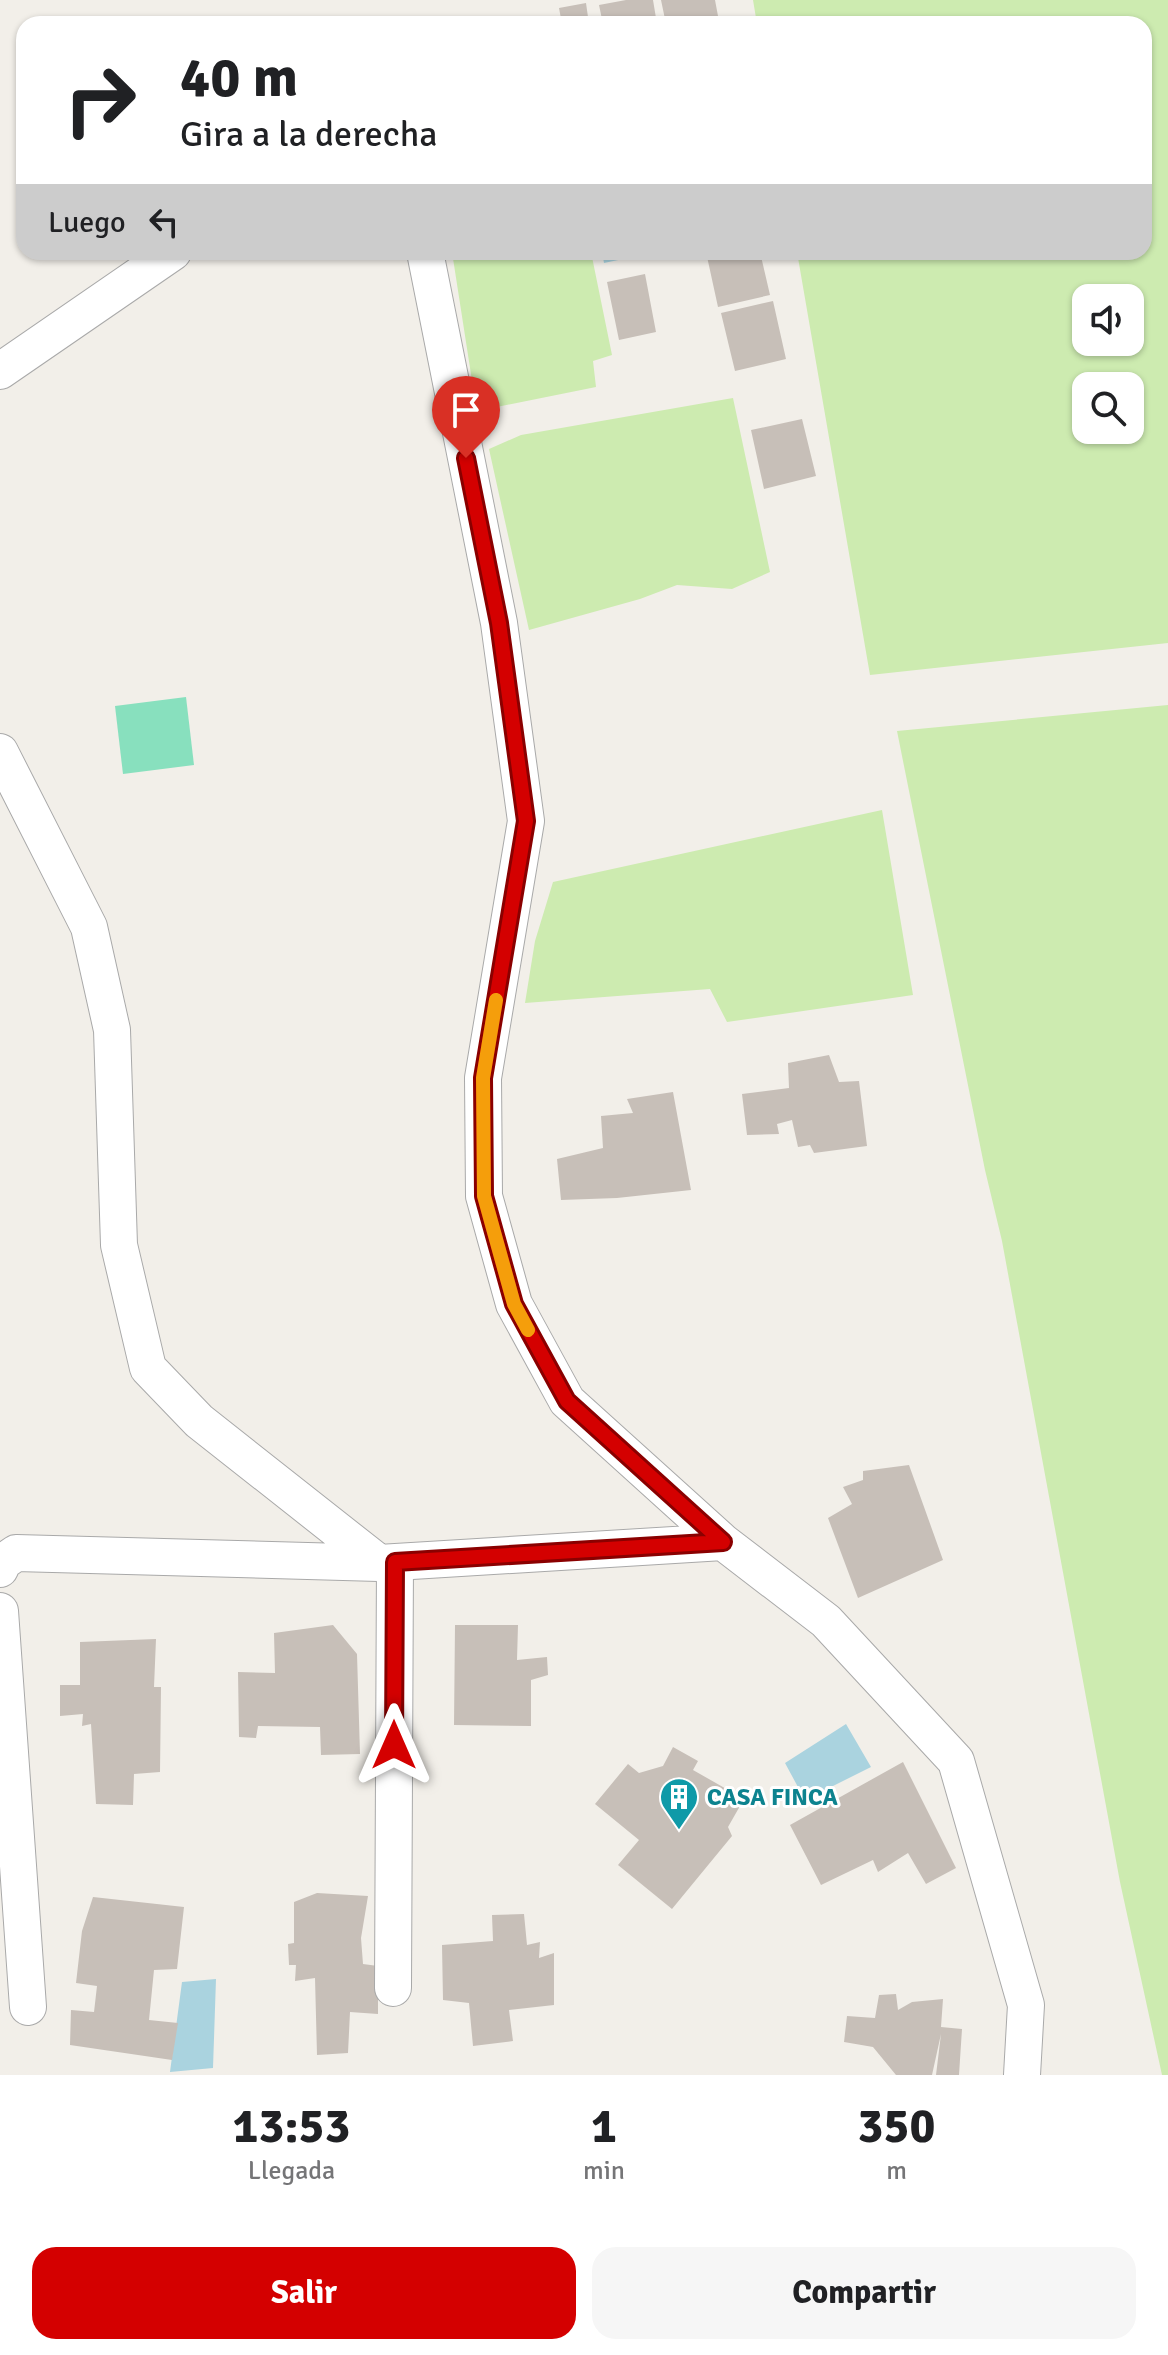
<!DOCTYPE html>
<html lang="es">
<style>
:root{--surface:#fff;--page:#f6f6f6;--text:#202124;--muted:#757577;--accent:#d40000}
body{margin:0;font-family:Signika,sans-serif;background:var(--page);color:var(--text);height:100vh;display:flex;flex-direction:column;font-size:30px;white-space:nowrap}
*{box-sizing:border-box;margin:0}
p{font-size:26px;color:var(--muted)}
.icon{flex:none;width:44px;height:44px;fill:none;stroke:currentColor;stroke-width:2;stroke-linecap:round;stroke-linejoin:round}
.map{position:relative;height:2075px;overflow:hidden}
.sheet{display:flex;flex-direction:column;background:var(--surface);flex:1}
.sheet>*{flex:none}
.top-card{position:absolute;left:16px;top:16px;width:1136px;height:244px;border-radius:24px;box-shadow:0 2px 6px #0004;background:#fff;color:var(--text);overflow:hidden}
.fabs{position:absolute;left:1072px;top:284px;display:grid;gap:16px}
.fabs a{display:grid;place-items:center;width:72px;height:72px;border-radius:16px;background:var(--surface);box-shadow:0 2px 6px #0004;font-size:40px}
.pin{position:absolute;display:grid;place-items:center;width:68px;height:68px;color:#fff;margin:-82px -34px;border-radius:50% 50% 50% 0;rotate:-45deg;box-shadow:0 0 8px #0007}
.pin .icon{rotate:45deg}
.me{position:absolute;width:88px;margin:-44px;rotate:0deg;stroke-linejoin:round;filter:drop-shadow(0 0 6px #0008)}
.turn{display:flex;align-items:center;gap:28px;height:168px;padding:0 32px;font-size:36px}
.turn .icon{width:104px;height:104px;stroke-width:2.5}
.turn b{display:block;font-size:56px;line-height:68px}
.then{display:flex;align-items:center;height:76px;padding:0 32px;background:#0003;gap:16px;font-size:30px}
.eta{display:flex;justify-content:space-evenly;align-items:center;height:136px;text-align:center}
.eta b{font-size:48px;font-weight:800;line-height:56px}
.action{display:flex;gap:16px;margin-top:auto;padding:16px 32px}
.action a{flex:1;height:92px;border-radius:24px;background:var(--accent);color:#fff;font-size:32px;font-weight:800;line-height:92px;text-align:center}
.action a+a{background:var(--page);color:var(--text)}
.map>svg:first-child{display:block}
.grass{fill:#cdebb0;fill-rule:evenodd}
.pitch{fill:#88e0be}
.water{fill:#aad3df}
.building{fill:#c7bfb8}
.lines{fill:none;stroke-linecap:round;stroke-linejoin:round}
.street-casing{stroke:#a9a9a9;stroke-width:38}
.street{stroke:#fff;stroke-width:36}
.route-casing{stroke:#8a0000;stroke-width:20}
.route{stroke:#d40000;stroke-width:14}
.slow{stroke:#f59e0b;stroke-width:14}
.labels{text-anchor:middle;stroke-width:6;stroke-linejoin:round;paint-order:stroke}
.culture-label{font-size:24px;font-weight:bold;fill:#0d838f;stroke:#fff;text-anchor:start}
</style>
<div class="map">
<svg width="1168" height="2075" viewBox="0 0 1168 2075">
<rect width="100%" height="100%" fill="#f2efe9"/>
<path class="grass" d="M753,0H1168V643L870,675L797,252H1144V24H757ZM1130,298V342H1086V298ZM1130,386V430H1086V386Z
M452,252H591L612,355L593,361L596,387L487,409L475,400Z
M733,398L770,572L732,589L677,585L640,599L529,630L489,449L521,435Z
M1168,705V2075H1162L1120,1882L1002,1241L985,1170L897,731Z
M882,810L913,995L727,1022L710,989L525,1003L535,941L553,882Z"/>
<path class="pitch" d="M186,697L194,765L123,774L115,706Z"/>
<path class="water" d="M602,252H641L642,255L604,263Z
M846,1724L871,1767L805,1800L785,1763Z
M216,1979L213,2068L170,2072L182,1982Z"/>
<path class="building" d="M626,0H653L657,24H603L599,5Z
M661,0H715L718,16L666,24Z
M586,3L589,24H562L559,8Z
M706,252H760L770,295L718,307Z
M645,274L656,332L619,340L607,282Z
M773,301L786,359L735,371L721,313Z
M802,419L816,476L764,489L751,430Z
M829,1055L839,1082L859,1081L867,1146L814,1153L810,1145L798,1147L792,1120L777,1124L779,1134L747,1135L742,1094L789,1088L788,1063Z
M673,1092L691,1190L617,1198L561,1200L557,1159L603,1148L601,1116L633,1113L627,1099Z
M909,1465L943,1560L858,1598L828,1518L852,1504L843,1487L863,1480V1471Z
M333,1625L357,1654L360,1754L321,1755L320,1727L258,1726L256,1738L239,1737L238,1672L275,1673L274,1633Z
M455,1625H518L517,1660L547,1657L548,1675L531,1680V1726L454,1725Z
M156,1639L154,1687H161L160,1772L134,1774L133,1805L96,1804L91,1724L82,1726L83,1714L60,1716V1685H80V1642Z
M673,1747L698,1761L693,1770L744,1799L728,1827L732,1836L672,1909L618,1865L639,1840L595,1804L628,1764L639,1773L663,1766Z
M903,1762L956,1868L926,1884L908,1853L878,1872L873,1860L821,1885L790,1825Z
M317,1893L368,1896L361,1938L363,1964L378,1966V2014L350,2012L348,2053L317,2055L315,1978L295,1981L296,1965H289L288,1944L294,1943V1902Z
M93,1897L184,1907L177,1969L154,1970L149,2020L178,2023L172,2060L70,2045L71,2010L94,2012L97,1986L76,1983L82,1931Z
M524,1914L527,1945L540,1942L539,1958L554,1953V2005L509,2010L513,2041L473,2046L469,2003L443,2000L442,1945L493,1941L492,1915Z
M896,1994L898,2010L912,2002L943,1999L941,2027L962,2029L959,2075H936L941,2034L932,2075H896L873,2047L844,2042L847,2016L875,2018L879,1995Z"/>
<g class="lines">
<g class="street-casing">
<path id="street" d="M425,252L499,623L526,821L483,1078L484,1196L514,1304L567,1401L723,1542
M0,371L173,252
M0,752L89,927L112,1030L119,1245L148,1368L199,1421L379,1563
M0,1569L3,1562L16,1553L379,1563L723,1542L826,1621L956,1761L1026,2005L1022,2075
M0,1611L28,2007
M393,1988L395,1562"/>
</g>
<use href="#street" class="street"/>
</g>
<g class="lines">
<g class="route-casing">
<path id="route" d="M394,1745L395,1562L723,1542L567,1401L514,1304L484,1196L483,1078L526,821L499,623L466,458"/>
</g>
<use href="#route" class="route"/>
<path class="slow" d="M496,1000L483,1078L484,1196L514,1304L528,1330"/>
</g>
<defs>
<g id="building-pin" transform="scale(2)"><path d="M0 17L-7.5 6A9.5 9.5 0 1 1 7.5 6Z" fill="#0f9aa8" stroke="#fff"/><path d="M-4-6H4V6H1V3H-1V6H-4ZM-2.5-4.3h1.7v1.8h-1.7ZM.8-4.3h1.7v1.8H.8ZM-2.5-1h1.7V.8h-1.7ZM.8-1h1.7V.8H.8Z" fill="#fff"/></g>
</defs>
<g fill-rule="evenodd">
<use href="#building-pin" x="679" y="1797"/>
</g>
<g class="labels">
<g class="culture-label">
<text x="707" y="1805">CASA FINCA</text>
</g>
</g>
</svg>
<div class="fabs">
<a><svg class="icon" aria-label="sound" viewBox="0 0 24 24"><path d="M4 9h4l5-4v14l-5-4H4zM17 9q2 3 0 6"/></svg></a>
<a><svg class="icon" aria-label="search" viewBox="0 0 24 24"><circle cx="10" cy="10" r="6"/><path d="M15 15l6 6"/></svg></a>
</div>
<div class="pin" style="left:466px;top:458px;background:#d93025"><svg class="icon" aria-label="arrive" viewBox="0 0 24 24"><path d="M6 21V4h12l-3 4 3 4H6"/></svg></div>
<svg class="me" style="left:394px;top:1745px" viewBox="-20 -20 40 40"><path d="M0-17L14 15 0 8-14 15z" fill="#d40000" stroke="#fff" stroke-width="4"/></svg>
<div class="top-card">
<div class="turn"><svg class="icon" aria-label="right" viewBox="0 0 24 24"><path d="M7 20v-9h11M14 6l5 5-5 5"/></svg><div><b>40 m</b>Gira a la derecha</div></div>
<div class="then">Luego<svg class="icon" aria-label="left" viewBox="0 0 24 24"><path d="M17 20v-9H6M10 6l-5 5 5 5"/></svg></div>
</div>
</div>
<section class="sheet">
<div class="eta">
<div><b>13:53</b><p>Llegada</p></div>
<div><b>1</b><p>min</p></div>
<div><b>350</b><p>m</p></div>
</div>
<div class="action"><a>Salir</a><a>Compartir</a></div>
</section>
